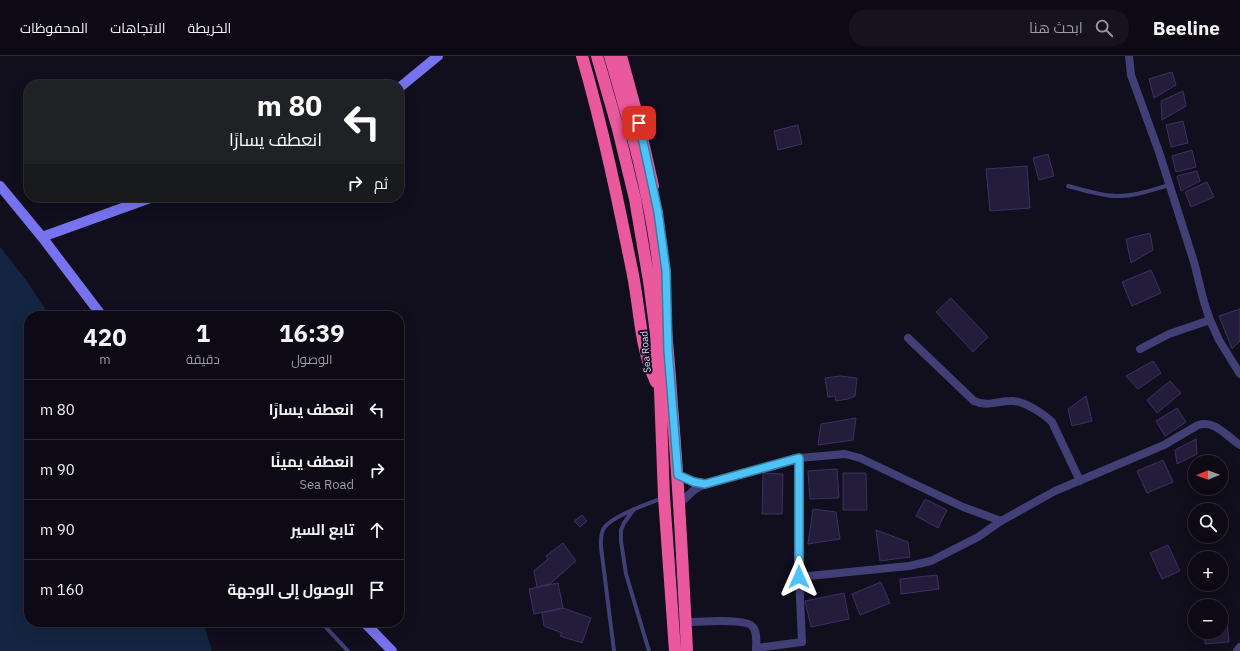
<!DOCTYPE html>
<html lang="ar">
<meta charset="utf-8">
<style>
:root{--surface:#0d0a16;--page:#16131f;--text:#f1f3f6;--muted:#9a9aa1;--line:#2d2b35}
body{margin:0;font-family:"IBM Plex Sans",Cairo,sans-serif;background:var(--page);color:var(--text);direction:rtl;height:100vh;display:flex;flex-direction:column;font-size:15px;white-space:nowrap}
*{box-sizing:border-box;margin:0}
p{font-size:13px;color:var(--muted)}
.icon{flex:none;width:22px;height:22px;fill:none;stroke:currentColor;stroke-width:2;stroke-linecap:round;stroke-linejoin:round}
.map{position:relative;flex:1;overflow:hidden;direction:ltr}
.side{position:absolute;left:24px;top:255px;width:380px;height:316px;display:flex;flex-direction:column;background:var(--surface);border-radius:16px;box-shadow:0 4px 16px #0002,0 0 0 1px var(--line);direction:rtl}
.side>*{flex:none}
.hud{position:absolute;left:24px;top:24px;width:380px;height:122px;border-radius:16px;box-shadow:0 4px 16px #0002,0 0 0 1px var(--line);direction:rtl;background:#202124;color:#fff;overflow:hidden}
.needle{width:26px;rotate:269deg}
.controls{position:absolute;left:1188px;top:399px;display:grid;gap:8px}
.controls a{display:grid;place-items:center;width:40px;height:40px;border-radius:50%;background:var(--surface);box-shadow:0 4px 16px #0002,0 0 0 1px var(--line);font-size:20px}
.pin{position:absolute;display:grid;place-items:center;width:34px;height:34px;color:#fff;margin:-17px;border-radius:8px;box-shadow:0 2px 6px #0006}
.me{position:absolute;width:44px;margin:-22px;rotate:0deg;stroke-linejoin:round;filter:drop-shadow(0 0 3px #0008)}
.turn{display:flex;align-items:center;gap:14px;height:84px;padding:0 16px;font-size:18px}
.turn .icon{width:52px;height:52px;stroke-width:2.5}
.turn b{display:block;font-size:28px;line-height:34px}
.then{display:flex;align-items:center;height:38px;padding:0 16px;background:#0003;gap:8px;font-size:15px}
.eta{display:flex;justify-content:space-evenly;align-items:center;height:68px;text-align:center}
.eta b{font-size:24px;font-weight:800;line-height:28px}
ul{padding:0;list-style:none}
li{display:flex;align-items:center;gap:12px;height:60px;padding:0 16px;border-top:1px solid var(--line)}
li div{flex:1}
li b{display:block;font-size:15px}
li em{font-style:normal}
header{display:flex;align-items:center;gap:24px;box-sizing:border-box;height:56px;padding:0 20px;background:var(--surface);border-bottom:1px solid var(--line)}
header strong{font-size:19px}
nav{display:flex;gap:22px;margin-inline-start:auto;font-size:14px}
.search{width:280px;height:36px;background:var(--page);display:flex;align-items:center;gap:10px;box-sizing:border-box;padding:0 14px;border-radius:16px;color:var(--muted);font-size:15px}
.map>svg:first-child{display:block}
.water{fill:#142541}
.building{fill:#231d3b;stroke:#3c3164}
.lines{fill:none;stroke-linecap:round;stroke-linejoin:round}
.lane{stroke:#423f76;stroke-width:4}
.street{stroke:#423f76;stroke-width:8}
.secondary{stroke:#7772ee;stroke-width:10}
.highway{stroke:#ea599d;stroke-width:12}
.route-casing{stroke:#337fa1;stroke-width:10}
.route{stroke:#4fc3f7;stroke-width:7}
.labels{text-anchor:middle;stroke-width:4;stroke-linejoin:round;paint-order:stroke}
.street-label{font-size:10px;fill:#d5d0f9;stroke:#110e1d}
</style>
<header>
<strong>Beeline</strong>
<div class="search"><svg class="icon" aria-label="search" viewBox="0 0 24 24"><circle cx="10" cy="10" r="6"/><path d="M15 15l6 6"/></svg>ابحث هنا</div>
<nav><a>الخريطة</a><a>الاتجاهات</a><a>المحفوظات</a></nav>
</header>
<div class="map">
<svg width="1240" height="595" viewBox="0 0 1240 595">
<rect width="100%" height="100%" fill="#110e1d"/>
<path class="water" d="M0,191L26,224L50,260H29V566H203L212,595H0Z"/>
<path class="building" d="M1172,16L1176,29L1154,42L1149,23Z
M1183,35L1186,50L1162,64L1161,45Z
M1183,65L1188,87L1171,91L1166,69Z
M798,69L802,88L778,94L774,75Z
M1192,94L1196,111L1176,116L1172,100Z
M1048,98L1054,120L1039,124L1033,102Z
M1027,110L1030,152L990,155L986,113Z
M1197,115L1200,125L1181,135L1177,120Z
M1207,126L1214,141L1191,151L1185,136Z
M1150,177L1153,194L1131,207L1126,183Z
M1151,214L1161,237L1132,250L1122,226Z
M951,242L988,281L973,296L936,256Z
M1240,253V285L1232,293L1219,260Z
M1153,305L1161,317L1138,333L1126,320Z
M840,320L857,322L855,340L848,343L836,345L835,340L828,341L825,322Z
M1170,325L1181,337L1157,357L1147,344Z
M1086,340L1092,365L1072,370L1068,353Z
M1177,352L1186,366L1165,380L1156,365Z
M856,362L853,384L818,389L821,368Z
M1196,383L1197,398L1177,408L1175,394Z
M1163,404L1173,426L1147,437L1137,415Z
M1195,409V431L1192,432V410Z
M837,413L839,442L810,443L808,415Z
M763,417L783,418L782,458H762Z
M843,417H866L867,454H843Z
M925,443L947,454L938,472L916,460Z
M813,453L836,456L840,483L808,488Z
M582,459L587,465L580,471L574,465Z
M876,474L908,486L910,501L880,505Z
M563,487L576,505L550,528L537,531L534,515L548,503L546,500Z
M1168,489L1180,515L1162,523L1150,497Z
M937,519L939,533L901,538L900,523Z
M881,526L890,547L860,559L852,538Z
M558,527L563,552L534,558L529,533Z
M844,537L849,563L811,571L805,545Z
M563,552L591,562L582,587L560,580L562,577L544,570L542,557Z
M1227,564L1229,586L1205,588V576H1221V565Z"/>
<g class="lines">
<path class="lane" d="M1068,130C1084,134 1101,140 1117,140C1135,140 1152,134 1169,129
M634,453L624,467L621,474V485L626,518L649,595
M321,566L348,595
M614,595L601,491C601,485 600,478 604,472C612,460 649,447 663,442"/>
<path class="street" d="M1129,0L1131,19L1159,96L1194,206L1204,246L1210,264L1219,284L1240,318
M908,282L974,345C987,351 998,345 1011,345C1023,344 1044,358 1052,366L1080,425
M1140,293L1169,278L1210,264
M678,419L694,426L705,428
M679,448L694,434L705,428L799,402L845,398L860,402L963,451L1001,465
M799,521L909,510L931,505L978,481L1001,465L1055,435L1164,389L1198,369C1216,364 1226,380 1240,389
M686,566C699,566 744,562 752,570C758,576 756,588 756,595
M756,592L802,586L799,521V402
M1237,595L1240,591"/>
<path class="secondary" d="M399,32L438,0
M0,130L42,181L102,260
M42,181L153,141
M364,566L392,595"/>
<path class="highway" d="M582,0C603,72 618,145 633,219C640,255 640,292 656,326
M597,0L618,73L635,143L649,225L656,278L660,334L664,441L675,595
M610,0C626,55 642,110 652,167C663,228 668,289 672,350C679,432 683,513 687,595
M621,0L636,55L653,130"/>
</g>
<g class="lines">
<g class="route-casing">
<path id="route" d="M639,67L658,156L666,215L668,294L678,419L694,426L705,428L799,402V521"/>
</g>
<use href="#route" class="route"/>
</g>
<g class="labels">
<g class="street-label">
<text transform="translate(645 296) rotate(-95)" y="4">Sea Road</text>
</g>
</g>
</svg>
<div class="controls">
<a><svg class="needle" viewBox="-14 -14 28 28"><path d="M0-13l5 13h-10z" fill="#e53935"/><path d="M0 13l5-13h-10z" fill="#9a9aa1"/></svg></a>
<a><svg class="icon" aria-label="search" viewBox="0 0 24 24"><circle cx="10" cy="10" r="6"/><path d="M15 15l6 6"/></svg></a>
<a>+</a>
<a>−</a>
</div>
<div class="pin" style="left:639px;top:67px;background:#d93025"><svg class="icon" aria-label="arrive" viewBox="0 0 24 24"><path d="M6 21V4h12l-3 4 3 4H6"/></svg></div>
<svg class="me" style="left:799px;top:521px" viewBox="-20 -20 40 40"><path d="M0-17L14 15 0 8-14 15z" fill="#4fc3f7" stroke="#fff" stroke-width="4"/></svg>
<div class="hud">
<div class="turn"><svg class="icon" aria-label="left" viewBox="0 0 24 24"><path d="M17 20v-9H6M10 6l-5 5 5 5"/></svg><div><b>80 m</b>انعطف يسارًا</div></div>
<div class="then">ثم<svg class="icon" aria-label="right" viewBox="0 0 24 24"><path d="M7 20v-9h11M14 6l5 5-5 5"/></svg></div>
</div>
<section class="side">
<div class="eta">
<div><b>16:39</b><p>الوصول</p></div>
<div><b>1</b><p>دقيقة</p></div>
<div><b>420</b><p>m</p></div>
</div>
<ul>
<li><svg class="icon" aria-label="left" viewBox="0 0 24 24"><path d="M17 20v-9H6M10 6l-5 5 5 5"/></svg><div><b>انعطف يسارًا</b></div><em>80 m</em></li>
<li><svg class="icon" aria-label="right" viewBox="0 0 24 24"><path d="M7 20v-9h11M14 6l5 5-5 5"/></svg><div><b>انعطف يمينًا</b><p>Sea Road</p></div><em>90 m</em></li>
<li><svg class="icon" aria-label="ahead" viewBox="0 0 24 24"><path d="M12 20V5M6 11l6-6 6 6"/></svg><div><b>تابع السير</b></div><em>90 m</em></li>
<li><svg class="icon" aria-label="arrive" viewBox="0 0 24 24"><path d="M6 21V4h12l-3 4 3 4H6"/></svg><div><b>الوصول إلى الوجهة</b></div><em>160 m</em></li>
</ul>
</section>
</div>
